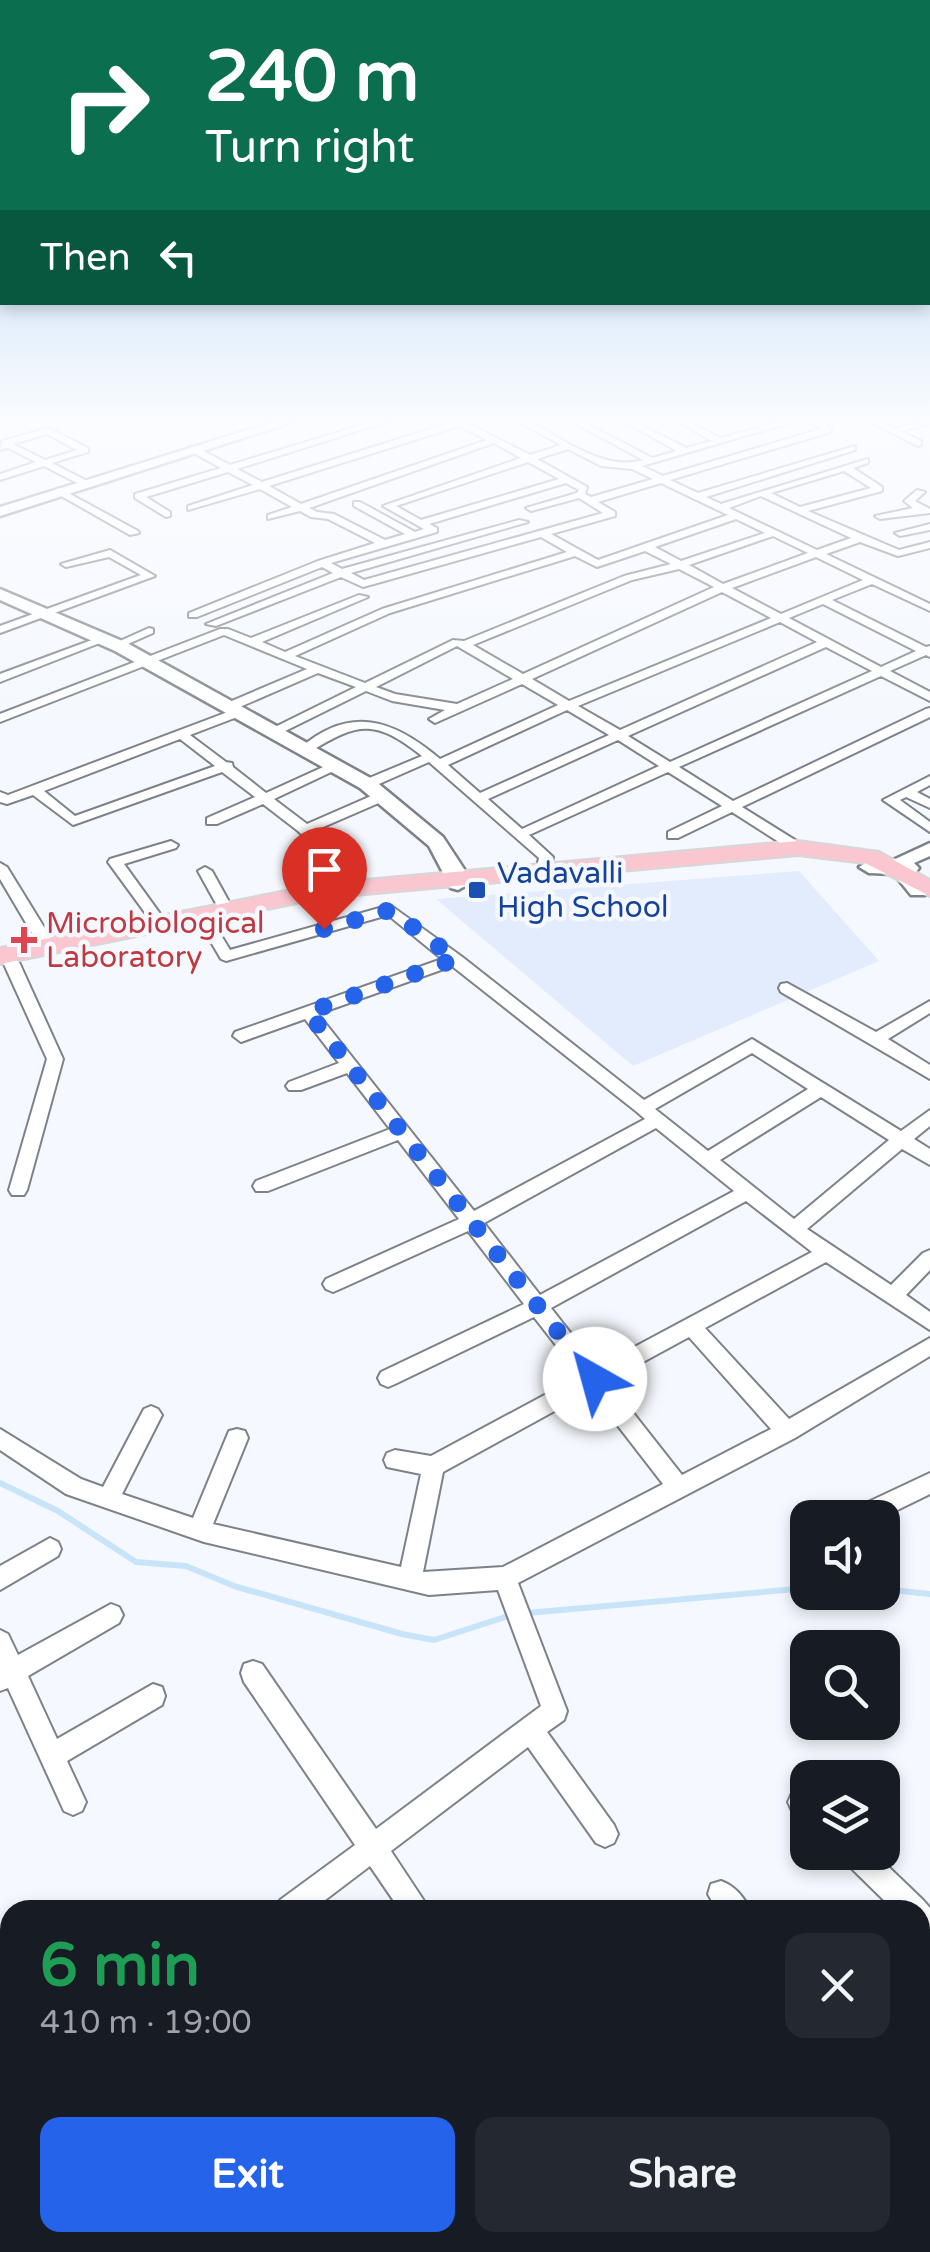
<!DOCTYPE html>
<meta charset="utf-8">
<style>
:root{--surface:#171b24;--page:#242831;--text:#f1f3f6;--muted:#9ea1a6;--accent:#2563eb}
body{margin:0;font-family:"Varela Round",sans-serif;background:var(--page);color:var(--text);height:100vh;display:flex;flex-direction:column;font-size:38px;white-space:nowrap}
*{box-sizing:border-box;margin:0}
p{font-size:32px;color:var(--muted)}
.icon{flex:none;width:55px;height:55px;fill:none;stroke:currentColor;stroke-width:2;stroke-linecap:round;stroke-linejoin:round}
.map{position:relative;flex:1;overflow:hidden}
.details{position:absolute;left:0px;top:1900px;width:930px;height:352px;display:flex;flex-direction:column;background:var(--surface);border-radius:30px 30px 0 0;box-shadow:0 5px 15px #0003}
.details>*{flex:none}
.banner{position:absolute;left:0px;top:0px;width:930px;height:305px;box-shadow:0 5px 15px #0003;background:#0b6e4f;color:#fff;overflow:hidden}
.fabs{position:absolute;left:790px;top:1500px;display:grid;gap:20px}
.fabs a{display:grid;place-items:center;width:110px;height:110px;border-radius:20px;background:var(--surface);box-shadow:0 5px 15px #0003;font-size:50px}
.pin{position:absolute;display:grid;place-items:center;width:85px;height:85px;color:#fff;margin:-102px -42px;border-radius:50% 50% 50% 0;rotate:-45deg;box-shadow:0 0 10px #0007}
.pin .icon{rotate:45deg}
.me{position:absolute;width:110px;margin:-55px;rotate:322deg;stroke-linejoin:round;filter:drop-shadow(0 0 8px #0008)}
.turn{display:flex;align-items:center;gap:35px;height:210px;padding:0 40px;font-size:45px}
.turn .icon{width:130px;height:130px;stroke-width:2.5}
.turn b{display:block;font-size:70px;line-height:85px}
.then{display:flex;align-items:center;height:95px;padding:0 40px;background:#0003;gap:20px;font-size:38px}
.round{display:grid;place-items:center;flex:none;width:105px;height:105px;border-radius:20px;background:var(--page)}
.overview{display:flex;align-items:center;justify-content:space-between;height:170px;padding:0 40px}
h1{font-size:60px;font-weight:700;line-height:75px;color:#1e9e55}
.button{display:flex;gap:20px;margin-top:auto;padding:20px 40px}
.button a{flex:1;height:115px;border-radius:20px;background:var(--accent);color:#fff;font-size:40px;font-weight:700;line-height:115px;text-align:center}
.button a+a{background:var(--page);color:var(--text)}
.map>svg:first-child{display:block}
.built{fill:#e3ecfc}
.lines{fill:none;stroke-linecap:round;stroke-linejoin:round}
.stream{stroke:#c7e4f9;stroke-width:6}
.street-casing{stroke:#7d828a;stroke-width:4}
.secondary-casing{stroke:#7d828a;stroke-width:5}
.primary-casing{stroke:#d6d7d7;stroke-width:4}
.street{fill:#fff;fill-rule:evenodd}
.secondary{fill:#fff;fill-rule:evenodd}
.primary{fill:#fac7d1;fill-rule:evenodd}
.route{stroke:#2563eb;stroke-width:18;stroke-dasharray:0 32.4}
.transit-dot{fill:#1a4fb4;stroke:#f5f8fe;stroke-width:4}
.health-dot{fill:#e0444e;stroke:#f5f8fe;stroke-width:4}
.labels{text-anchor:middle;stroke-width:9;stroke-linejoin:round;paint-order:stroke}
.transit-label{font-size:30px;fill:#164399;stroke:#f5f8fe;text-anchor:start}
.health-label{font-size:30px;fill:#be3a42;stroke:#f5f8fe;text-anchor:start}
</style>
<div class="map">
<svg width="930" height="2252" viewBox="0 0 930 2252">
<rect width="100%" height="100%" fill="#f5f8fe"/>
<path class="built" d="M799,871L879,961L633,1066L436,899Z"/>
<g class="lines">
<path class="stream" d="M0,1483L58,1511L136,1562L186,1566L234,1586L402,1634L434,1640L511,1615
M882,1589L930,1594
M527,1613L808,1588"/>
<g class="street-casing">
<path id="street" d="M375,421H389L237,469L262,482L456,421H469L467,423L530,455L561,445L517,421H528C562,438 604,472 643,460L571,421H582L652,458L677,451L623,421H634L686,448L712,441L677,421H692L690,423L721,438L782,421H796L642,466L663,476L821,429L809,421H819L831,428V432L670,480L698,493L855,446V450L706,497L721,504L868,459V463L853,468L882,487V491L808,511L899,550L930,542V548L898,556L860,542L826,554L930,604V611L872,584L832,600L926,647L930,646V657L926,655L890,671L930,692V701L881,676L679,767L733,801L926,709L930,708V717L742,807L803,845V851H793L732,812L678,838H668V832L722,806L668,772L529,835L553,857L549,876L542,880L535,876L539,858L429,762L372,787H362V781L422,756C375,719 359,722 311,751L306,752L300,748C350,705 393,719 440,759L558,705L522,684L435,723L429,719L445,710L392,701L366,691L277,735L273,734V728L356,687L318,673L235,709H227V703L307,669L224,635L0,722V714L220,629H228L251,638L359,595L368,597L262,642L285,652L382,609L567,552L541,537L363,587L341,577L216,626L206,624L333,573L322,567L197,617H189V613L318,561L375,543L328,519L311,517L300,511L268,519V515L292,507L260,489L188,510V506L253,485L228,472L146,497L170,512V516L166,517L135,498V494L221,468L190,451V447H196L230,465ZM459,426L487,440L301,504L269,486ZM494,443L521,458L383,506L424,529L415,532L360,502H354V506L405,534L385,540L334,514L317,512L309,508ZM568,449L601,466L632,469L653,479L591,497L585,494L587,487L537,459ZM528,462L559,479L421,520L396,506ZM844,471L871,488L800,507L771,493ZM566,483L579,490L577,493L526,508L531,511L579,498L603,513L364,580L351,573L528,522L519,520L342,569L331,563L437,532V528L429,524ZM661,483L728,515L598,560L551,534L615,516V512L598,502ZM761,496L851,538L817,550L729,508ZM736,519L765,533L681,561L655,547ZM773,536L808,553L723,584L689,565ZM645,551L671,564L624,576L464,641L453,640L365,683L295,656L390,613L575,556L597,567ZM816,557L863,580L781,614L732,588ZM679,569L714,587L523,674L473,645L632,580ZM722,592L771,618L569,701L532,679ZM823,604L916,651L881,667L789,618ZM780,622L817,642L620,730L578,706ZM457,646L513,679L457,704L395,694L376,687ZM826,647L872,671L670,762L628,736ZM567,710L609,735L480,793L448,765ZM618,740L659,766L522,829L488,799Z
M868,421H879L894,428L930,421V424L901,431L921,441V445L918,446Z
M48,428L88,448V452L52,463L87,481V485H81L44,466L0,480V474L36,462L8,448L0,450L2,441ZM47,434L77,450L45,460L13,444Z
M59,488L138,531L139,533L130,535L56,493L54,491Z
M917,490L925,492L915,501L930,509V513L880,519L875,516L913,508L904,501Z
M930,524V530L900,536L895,533Z
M110,550L155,576L0,633V626L141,575L109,557L66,567L61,564Z
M149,628L153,629V633L121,647L111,645Z
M100,637L110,639L0,682V674Z
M241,707L247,711L245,714L190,735L226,762L232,763L233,767L266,793L332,763L337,762L344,766L274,799L307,824L378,793H388V799L314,831L368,883V889H358L298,831L263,804L217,824H207V818L255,797L222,772L73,825L33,795L7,804L0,802V792L8,795ZM180,739L215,766L75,816L44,791Z
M930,776V785L917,792L930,799V808L906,797L900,800L930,822V832L883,800Z
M171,841L178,845L176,848L124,864L166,922L159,927L154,925L108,862L110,859Z
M0,863L7,867L55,945L52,948L47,950L39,945L0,879Z
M205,867L212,871L233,909L231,912L226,914L219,909L198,871Z
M390,905L461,956L644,1100L752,1039L901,1131L930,1110V1126L914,1139L930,1149V1165L902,1149L807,1229L891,1285L923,1253L930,1250V1270L906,1295L930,1312V1330L826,1262L705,1328L789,1419L930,1338V1356L795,1438L518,1583L567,1711L564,1720L547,1732L614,1825L618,1834L614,1843L605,1847L596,1843L528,1747L391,1851L430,1910H400L370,1866L312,1910H276L280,1900L355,1845L244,1682L241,1673L244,1664L253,1661L262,1664L376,1829L541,1706L498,1590L429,1595L204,1542L66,1494L0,1450V1429L81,1479L103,1487L144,1409L151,1406L158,1409L162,1415L122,1494L193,1518L229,1431L237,1429L245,1431L248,1438L213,1524L401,1567L421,1474L387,1467L384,1460L387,1453L395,1450L431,1456L580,1376L534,1317L395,1384L388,1387L381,1384L378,1378L381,1372L524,1304L468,1231L340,1289L333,1292L326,1289L323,1284L326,1279L459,1219L398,1140L268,1191H256L253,1186L256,1181L390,1129L347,1073L301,1090H289L286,1086L289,1082L339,1063L305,1019L241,1042L233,1036L235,1032L442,959L388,915L226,961L221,959L198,920L205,915L210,917L230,950ZM452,966L637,1112L645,1119L474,1211L318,1014ZM752,1053L808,1089L708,1151L655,1109ZM821,1097L889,1140L794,1219L720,1160ZM656,1128L734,1191L540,1295L484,1223ZM746,1201L812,1252L597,1367L551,1308ZM689,1337L771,1429L682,1475L608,1381ZM591,1391L663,1484L503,1567L423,1572L443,1472Z
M11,957L19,962L63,1059L27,1190L24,1195H12L9,1190L47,1059L3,962Z
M787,983L876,1032L930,1001V1013L888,1039L930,1065V1079L781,992L779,988L781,984Z
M930,1473V1494L881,1518H846L849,1511Z
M50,1538L58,1542L61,1549L58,1556L0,1590V1566Z
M111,1604L119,1607L123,1615L119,1623L28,1676L57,1739L153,1684L162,1687L165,1696L162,1705L67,1761L86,1802L82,1811L73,1815L64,1811L8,1688L0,1691V1630L8,1634L18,1655Z
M801,1789L808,1792V1821L792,1811L788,1802L792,1793Z
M840,1852H873L923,1900L930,1908V1941L920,1936V1910H894L844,1861Z
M721,1881C735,1886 744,1897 750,1910H717L708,1894L711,1884Z
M930,2026V2066L920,2070V2030Z
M920,2092L930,2096V2132L920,2128Z
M10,2126V2161L0,2165V2130Z
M365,2242H398L402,2252H369Z"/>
</g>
<g class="secondary-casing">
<path id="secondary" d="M277,421H296L0,516V507Z
M0,589L127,643L374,780L443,837L464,869L468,884L458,890L451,888L429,846L360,788L115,651L0,600Z
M930,843V856L914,863L919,868L915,873L928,891L925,895H911L894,874L869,873L859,867L869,861H891Z"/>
</g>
<g class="primary-casing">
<path id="primary" d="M798,841L879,852L930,880V896L865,863L798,855L321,898L0,964V948L321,884Z"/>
</g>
<use href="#street" class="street"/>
<use href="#secondary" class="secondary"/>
<use href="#primary" class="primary"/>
</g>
<linearGradient id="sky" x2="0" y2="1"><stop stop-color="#9bc7ef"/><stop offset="0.57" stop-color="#fafcff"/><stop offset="1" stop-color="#fafcff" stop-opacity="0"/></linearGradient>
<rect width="930" height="736" fill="url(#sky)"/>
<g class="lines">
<path class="route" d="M324,929L390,910L456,959L308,1012L595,1379"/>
</g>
<rect class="transit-dot" x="467" y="880" width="20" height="20" rx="5"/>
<path class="health-dot" d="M19 925h10v10h10v10h-10v10h-10v-10h-10v-10h10z"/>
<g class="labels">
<g class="transit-label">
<text x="497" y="883">Vadavalli<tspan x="497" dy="34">High School</tspan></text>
</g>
<g class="health-label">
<text x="46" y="933">Microbiological<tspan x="46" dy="34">Laboratory</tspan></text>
</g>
</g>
</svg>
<div class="fabs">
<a><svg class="icon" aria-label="sound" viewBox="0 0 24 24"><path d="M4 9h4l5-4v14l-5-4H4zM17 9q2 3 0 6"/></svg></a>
<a><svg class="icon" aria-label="search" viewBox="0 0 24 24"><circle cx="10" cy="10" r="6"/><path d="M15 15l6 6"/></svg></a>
<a><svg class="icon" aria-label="layers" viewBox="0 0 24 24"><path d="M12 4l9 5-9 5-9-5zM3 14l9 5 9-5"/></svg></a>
</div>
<div class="pin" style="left:324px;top:929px;background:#d93025"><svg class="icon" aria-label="arrive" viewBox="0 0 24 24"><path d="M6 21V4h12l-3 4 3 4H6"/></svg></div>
<svg class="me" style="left:595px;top:1379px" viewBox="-20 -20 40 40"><circle r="19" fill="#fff"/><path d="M0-13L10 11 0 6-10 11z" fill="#2563eb"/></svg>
<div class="banner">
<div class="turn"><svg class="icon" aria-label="right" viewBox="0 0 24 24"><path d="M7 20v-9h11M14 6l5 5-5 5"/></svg><div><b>240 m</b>Turn right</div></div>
<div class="then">Then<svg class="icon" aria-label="left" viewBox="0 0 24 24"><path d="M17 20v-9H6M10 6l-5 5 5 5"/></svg></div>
</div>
<section class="details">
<div class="overview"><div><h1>6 min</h1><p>410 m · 19:00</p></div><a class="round"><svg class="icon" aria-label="close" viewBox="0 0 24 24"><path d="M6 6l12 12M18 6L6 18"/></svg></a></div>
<div class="button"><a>Exit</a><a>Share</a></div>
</section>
</div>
